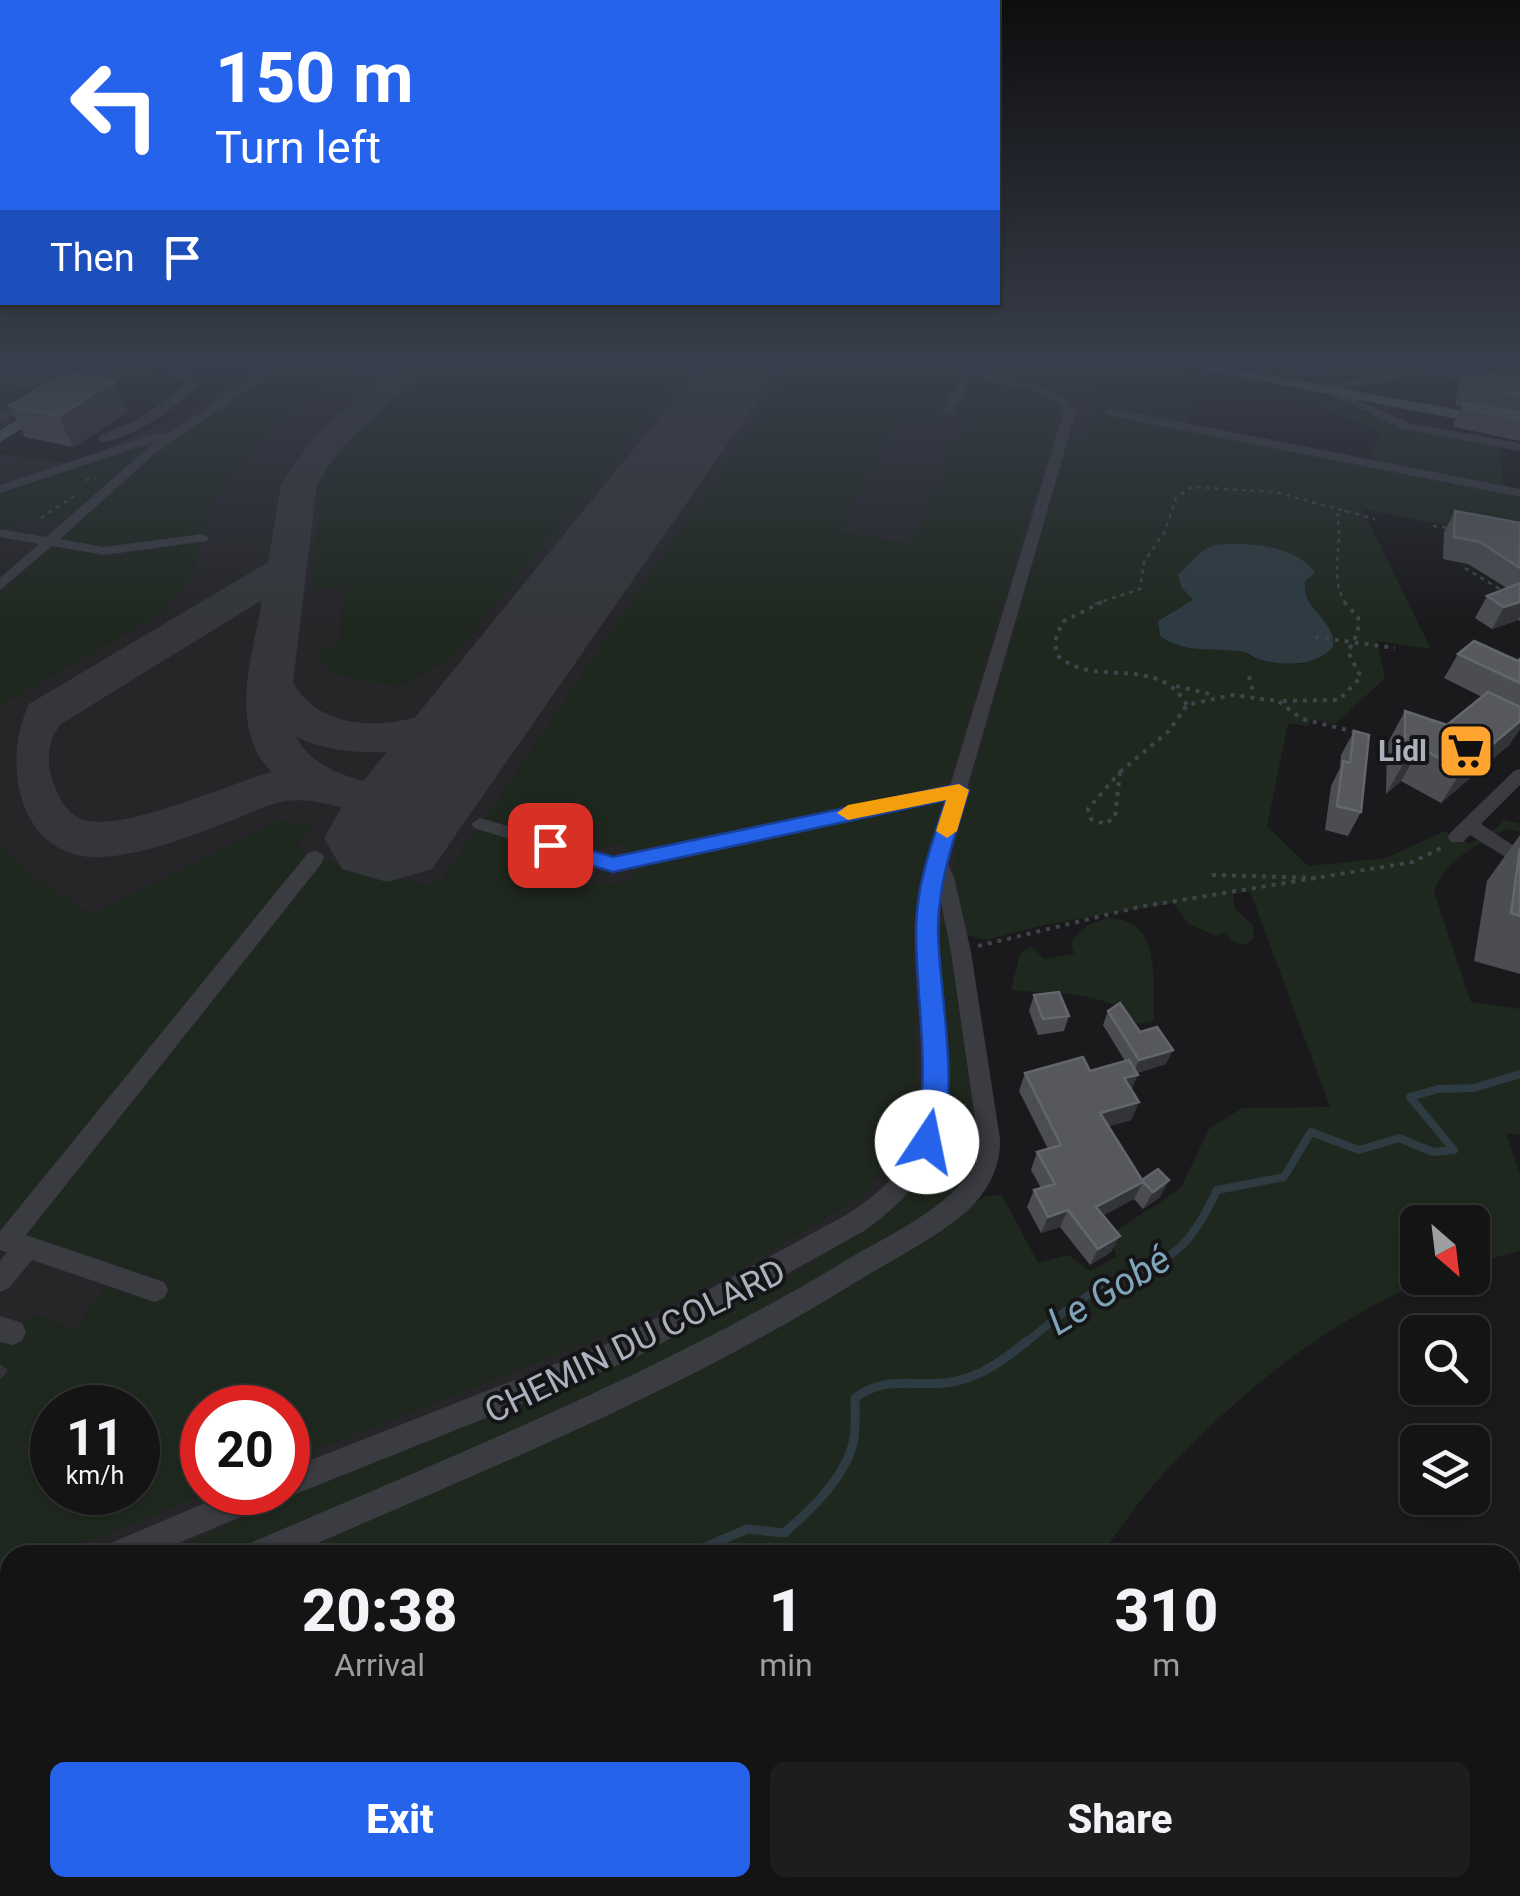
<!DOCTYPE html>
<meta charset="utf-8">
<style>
:root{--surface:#141415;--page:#1d1d1e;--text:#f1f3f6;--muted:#9d9ea0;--line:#333334;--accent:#2563eb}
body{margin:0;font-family:Roboto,sans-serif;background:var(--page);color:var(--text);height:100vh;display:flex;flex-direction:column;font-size:38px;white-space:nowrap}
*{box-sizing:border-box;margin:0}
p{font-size:32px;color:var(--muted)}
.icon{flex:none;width:55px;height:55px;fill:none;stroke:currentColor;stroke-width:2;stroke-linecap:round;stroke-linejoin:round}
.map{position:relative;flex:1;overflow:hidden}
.sheet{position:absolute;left:0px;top:1545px;width:1520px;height:352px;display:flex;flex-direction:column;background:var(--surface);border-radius:30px 30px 0 0;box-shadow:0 2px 8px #0004,0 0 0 2px var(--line)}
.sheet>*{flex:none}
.banner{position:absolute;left:0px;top:0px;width:1000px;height:305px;box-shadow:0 2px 8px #0004,0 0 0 2px var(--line);background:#2563eb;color:#fff;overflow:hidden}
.needle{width:65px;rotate:152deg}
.fabs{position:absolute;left:1400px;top:1205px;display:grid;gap:20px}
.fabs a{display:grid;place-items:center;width:90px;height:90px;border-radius:15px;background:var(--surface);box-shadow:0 2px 8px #0004,0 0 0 2px var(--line);font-size:50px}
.speed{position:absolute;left:30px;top:1385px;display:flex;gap:20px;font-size:50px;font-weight:700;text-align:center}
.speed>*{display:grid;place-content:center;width:130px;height:130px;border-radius:50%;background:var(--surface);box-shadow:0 2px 8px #0004,0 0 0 2px var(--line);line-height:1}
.speed small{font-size:25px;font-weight:400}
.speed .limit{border:15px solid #d22;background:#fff;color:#111}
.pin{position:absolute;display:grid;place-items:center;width:85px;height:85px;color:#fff;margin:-42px;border-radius:20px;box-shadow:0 5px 15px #0006}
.me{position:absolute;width:110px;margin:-55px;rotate:11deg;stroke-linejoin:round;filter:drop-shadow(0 0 8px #0008)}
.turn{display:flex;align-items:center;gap:35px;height:210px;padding:0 50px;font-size:45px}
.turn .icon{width:130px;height:130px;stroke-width:2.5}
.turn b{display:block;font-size:70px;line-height:85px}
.then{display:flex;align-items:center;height:95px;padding:0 50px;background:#0003;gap:20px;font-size:38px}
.eta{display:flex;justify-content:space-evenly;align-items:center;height:170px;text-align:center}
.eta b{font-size:60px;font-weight:800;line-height:70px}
.cta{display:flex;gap:20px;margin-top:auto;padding:20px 50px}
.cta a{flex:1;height:115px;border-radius:15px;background:var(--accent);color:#fff;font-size:40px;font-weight:800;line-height:115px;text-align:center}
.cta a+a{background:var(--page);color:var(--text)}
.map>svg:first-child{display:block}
.built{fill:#262629;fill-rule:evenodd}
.green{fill:#1f281f;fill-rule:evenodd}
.water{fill:#2e3b42}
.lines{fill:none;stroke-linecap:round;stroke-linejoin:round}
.stream-far1{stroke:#2e3b42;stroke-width:8}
.stream{stroke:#2e3b42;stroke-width:9}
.taxiway{fill:#34363a;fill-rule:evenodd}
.runway{fill:#34363a;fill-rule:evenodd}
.path-far1{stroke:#404349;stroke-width:2.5;stroke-dasharray:4 5;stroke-linecap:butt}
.path{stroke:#404349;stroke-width:4;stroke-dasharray:4 6;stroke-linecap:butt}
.minor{fill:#3a3c42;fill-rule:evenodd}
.major{fill:#565a61;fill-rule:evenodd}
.wall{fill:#4b4d51}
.shaded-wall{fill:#333437}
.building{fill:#56585d;stroke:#63666c;stroke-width:2.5}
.route{fill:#2563eb;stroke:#184099;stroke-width:2.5}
.slow{fill:#f59e0b}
.labels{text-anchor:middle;stroke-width:8;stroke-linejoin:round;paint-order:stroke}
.poi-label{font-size:30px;font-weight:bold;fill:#abb2bd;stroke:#151517;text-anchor:end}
.near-street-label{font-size:35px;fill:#abb2bd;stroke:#151517}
.near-water-label{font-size:38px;font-style:italic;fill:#80a5ba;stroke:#151517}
</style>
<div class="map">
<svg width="1520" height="1896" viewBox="0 0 1520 1896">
<rect width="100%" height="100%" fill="#1a1a1c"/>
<path class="built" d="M27,360H104L0,429V381Z
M271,360H1040L1118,371L950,933L966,1153L932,1205L738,1319L182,1555H10V1637L0,1642V454L75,463L214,399L211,395ZM52,1408H138V1492H52ZM202,1408H288V1492H202Z"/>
<path class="green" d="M141,360L162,382L179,391L160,404L146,403L114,377Z
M295,360H358C297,410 221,455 202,537L106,549L61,539L168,444Z
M441,360H694L450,660L398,687L332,673L318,656L319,649L338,646L344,587L314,591L311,572L325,474H332L333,471L326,470L364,427L370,428L372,425L368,424L415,383L423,382L418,380Z
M796,360H962L963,373L944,415L926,420L910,419L906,426L893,425L840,532L912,543L957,436L963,433L969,419L952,412L965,386C991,377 1040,388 1061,406L949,783L638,855L620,844L591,850L483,820Z
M975,360H1115L1321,396L1406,430L1499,447L1504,486L1369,461L1380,430L1323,410L1324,405L1263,393L1259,399L1197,391L1184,425L1110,407L1107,414L1520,497V540L1362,509L1431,649L1377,641L1385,678L1334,725L1312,719L1307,726L1288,723L1267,826L1308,866L1386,858L1445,831L1469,844L1498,827L1503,820L1520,824V832L1506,829C1477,846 1445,858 1434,892L1471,1002L1520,1009V1134H1506L1520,1174V1251L1473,1263L1472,1222H1418V1278H1433C1333,1317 1240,1391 1167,1470C1142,1496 1122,1527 1100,1555H280L472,1472L986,1196L1002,1195L1038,1263L1068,1255L1090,1271L1116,1257L1111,1234L1180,1189L1209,1129L1242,1108L1330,1107L1250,891L1233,894L1235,909L1253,925L1254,937L1246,945L1231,940L1226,932L1216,936L1189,924L1173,903L1048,924L987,940L963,934L954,873L955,839L1070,436H1090L1098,403L1081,400L1090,396L1094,381L1048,375L1035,386C1015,382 984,381 975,360ZM1222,544L1291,553C1304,577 1303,600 1323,620L1302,664L1256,659L1241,651L1178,646L1160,636L1158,621L1190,604L1193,600L1182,588L1214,545Z
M1241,360H1520V382L1401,365L1298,367Z
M138,449L142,451L64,521L26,515L0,530V493Z
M202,541L191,577L165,611L0,706V594L49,549L66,548L109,557Z
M939,797L944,801L917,897L913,942L917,1086L913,1118L898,1149L865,1194L736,1272L614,1332L288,1461V1408H202V1492L207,1493C146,1517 77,1555 10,1555V1563L0,1566V1380L7,1370L0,1367V1342L8,1344L29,1317L36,1314L75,1329L105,1286L153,1303L166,1282L0,1226V844C27,875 57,894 93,914L280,820L313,828L297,846L304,849L301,855L428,886L433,881L440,882L477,829L583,860L587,878C607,889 631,886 640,864ZM52,1408H138V1492H52Z
M1106,918C1164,918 1152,979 1154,1021L1137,1024C1109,988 1053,995 1011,990L1020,954L1031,946L1044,959L1074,954L1071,941L1088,925Z
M942,920L953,940L981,1159L965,1189L775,1311L499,1444L240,1555H158L302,1492L605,1371L804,1268L881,1219L903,1200L934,1154L946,1106L937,985V921Z
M10,1674V1888H14L0,1896V1679Z"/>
<path class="water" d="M1214,545C1244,541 1298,545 1315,573L1305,581C1301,610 1337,620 1333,647C1315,667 1283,666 1258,659C1251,656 1246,651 1237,651C1209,648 1184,653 1160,636L1158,621L1193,600L1182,588L1178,575L1202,551Z"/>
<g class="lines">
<path class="stream-far1" d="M1024,1344C1047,1326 1069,1306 1094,1292C1163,1255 1180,1269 1217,1190L1284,1177L1311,1132L1359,1150L1399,1138L1433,1152L1454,1150L1410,1097L1438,1089L1474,1088L1520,1074"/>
<path class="stream" d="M687,1555L747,1529L784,1533C811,1510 848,1475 854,1438C856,1425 855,1411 855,1398C886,1374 917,1388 952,1382C981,1377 1005,1359 1027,1341
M0,1799L10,1795"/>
<path class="taxiway" d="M401,360H435L343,445L317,484L293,682C321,735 398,730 445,706C473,692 487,667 520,675L526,685C482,750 364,769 296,737C322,783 383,782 428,795L436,807L428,819C381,832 334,794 286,801C268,804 252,812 235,819C193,835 148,854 103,857C20,862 0,765 29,704L268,562L281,484L318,431ZM262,600C253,657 227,724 271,772C230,783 116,836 79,818C64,810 59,797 53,782C46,762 47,740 61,724Z"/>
<path class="runway" d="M706,360H786L432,869L387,882L342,869L324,838L342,807Z"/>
<path class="path-far1" d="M86,480L96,478
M41,518L79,493
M1433,526L1447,528
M1465,568L1503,591
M1095,604L1140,589L1144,562L1165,531L1176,498L1192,487L1275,492L1375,519
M1346,604C1328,577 1344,545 1337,515L1347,510"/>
<path class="path" d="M1102,602L1062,622L1055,642L1057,655C1095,690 1156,652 1187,705
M1344,602L1358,617V632L1348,652L1361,677L1339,700L1278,701L1302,719L1359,733
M1315,637L1395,648
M1249,676L1254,695
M1176,686L1214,695
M1120,772L1115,817L1105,824L1091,819L1088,809Z
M1120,772L1169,731L1187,705L1232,695L1278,701
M1212,875L1321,878
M978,946L1139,907L1413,862L1445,846"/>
<path class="minor" d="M90,360H103L62,389H54V385Z
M159,360H171L199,385C177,406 130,442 99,442V436L139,419L186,385Z
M279,360H292L154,454L60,539L104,547L202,534L209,538L207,541L104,555L52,546L0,590V578L39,544L0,537V529L46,537L156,441L0,493V485L156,433L166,435Z
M964,360H976L975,364C1007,392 1049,372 1076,411L946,861L954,877L971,952L1000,1139C1001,1170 985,1197 960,1217C929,1242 885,1264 851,1285C674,1395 480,1472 290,1555H242L246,1545C449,1457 655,1376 845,1261C887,1236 937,1214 969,1175C978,1164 977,1153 978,1139L951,952L940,897C939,933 939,969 941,1006C948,1107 956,1167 864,1231L633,1359L288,1497L279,1493L276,1502L150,1555H102L106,1545L231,1492H288V1469L616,1340L846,1215C872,1198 896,1180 911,1151C932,1108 924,1055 921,1009C918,968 917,927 921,887C924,857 938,827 946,799L613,871L474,828L471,824L480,818L613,857L950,786L1064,411C1044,382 1002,391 973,375L952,415H944L942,412L965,368Z
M1215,360H1246L1292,367L1403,365L1520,381V389L1403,371L1292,373Z
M1398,375L1404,378L1402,380L1334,389L1409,423L1520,443V451L1402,429L1314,387L1320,383Z
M33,397L39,401L37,404L0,422V413Z
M1110,408L1520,489V497L1106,415L1104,412Z
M1520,769V785L1481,824L1520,850V866L1470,835L1463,842H1451L1448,837L1451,832L1514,771Z
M315,851L322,853L324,858L322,863L26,1235L164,1282L168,1290L164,1298L155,1302L32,1260L9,1288L0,1292V1261L7,1252L0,1250V1231L308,853Z
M0,1316L22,1323L26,1332L22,1341L13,1345L0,1342Z
M10,1574V1604L0,1606V1576Z
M10,1646V1677L0,1681V1650Z"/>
<path class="major" d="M116,360H133L0,442V430Z
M1153,360H1185L1520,421V431Z"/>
</g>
<path class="wall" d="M0,360H79L36,387L0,383Z
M1466,369L1520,379V441L1454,427V422L1462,407L1456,406L1457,388Z
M9,406L128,412L73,447L25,437Z
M1455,511L1520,523V621L1518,620L1492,629L1475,618L1487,596L1507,588L1468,564L1443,559L1444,532Z
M1458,654L1518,661L1520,659V729L1509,745L1441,803L1401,781L1386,794L1387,744L1405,711L1447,725L1482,697L1444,678Z
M1354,731L1361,812L1348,836L1325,830L1331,786L1340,768L1341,755Z
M1520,835V974L1474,961L1487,881Z
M1034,995L1069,1016L1064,1031L1038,1035L1029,1011Z
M1108,1011L1140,1032L1166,1064L1137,1073L1131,1090L1139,1102L1131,1120L1109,1126L1142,1180L1160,1197L1143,1209L1134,1199L1103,1215L1111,1252L1090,1265L1060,1227L1041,1233L1027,1207L1034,1190L1041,1188L1031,1170L1037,1152L1048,1149L1019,1091L1025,1073L1090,1071L1125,1061L1103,1025Z"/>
<path class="shaded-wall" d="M33,360H79L36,387L25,365Z
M115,381L128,412L73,447L59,416Z
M1520,602V616L1518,620L1492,629L1504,607Z
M1520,721V729L1509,745L1441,803L1462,770Z
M1420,748L1401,781L1386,794L1405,761Z
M1173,1050L1166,1064L1133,1074L1139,1060Z
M1138,1075L1130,1093L1124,1078Z
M1139,1102L1131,1120L1093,1131L1100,1113Z
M1169,1180L1160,1197L1143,1209L1153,1192Z
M1143,1182L1134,1199L1088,1224L1096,1207Z
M1068,1210L1060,1227L1041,1233L1048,1217Z
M1120,1236L1111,1252L1090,1265L1098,1249Z
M0,1364L8,1370L0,1380Z"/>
<path class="building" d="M0,360H33L25,365L0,362Z
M1466,369L1520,379V396L1465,386Z
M67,372L115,381L59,416L9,406Z
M1464,403L1520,413V420L1463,408Z
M1455,511L1520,523V568L1480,542L1454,537Z
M1520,583V602L1504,607L1487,596Z
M1474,641L1518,661L1520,659V683L1458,654Z
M1488,692L1520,707V721L1462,770L1420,748L1405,761V711L1447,725Z
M1354,731L1369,735L1361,812L1337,806L1343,761L1350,763Z
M1520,848V916L1511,913Z
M1059,992L1069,1016L1043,1019L1034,995Z
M1120,1003L1140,1032L1157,1027L1173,1050L1139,1060L1108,1011Z
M1083,1057L1090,1071L1129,1060L1138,1075L1124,1078L1139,1102L1100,1113L1142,1180L1158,1169L1169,1180L1153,1192L1143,1182L1096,1207L1120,1236L1098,1249L1068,1210L1048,1217L1034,1190L1055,1184L1037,1152L1061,1145L1025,1073Z"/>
<linearGradient id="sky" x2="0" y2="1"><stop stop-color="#0e0e0f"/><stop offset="0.58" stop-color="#383e4b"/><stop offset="1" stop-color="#383e4b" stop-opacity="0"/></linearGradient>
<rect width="1520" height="626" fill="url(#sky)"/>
<path class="route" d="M959,784L969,790C955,835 939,879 938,927C938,991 963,1093 936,1150L927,1153L918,1150L914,1142C933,1073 915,998 916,927C917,883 932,842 946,800L613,872L543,851L540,845L550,838L613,857Z"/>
<path class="slow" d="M959,784L969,790L957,831L947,838L936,831L946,800L848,820L837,813L848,805Z"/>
<defs>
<g id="supermarket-square" transform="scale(2.875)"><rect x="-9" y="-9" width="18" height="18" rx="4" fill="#ffa42f" stroke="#151517"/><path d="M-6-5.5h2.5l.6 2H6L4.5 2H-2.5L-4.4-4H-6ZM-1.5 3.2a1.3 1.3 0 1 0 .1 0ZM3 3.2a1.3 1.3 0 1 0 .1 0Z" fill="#111"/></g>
</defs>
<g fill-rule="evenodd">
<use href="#supermarket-square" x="1466" y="751"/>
</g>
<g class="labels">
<g class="poi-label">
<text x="1427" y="761">Lidl</text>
</g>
<g class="near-street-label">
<text transform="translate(635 1341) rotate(-26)" y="12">CHEMIN DU COLARD</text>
</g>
<g class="near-water-label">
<text transform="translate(1109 1290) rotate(-31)" y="13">Le Gobé</text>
</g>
</g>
</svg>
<div class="fabs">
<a><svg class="needle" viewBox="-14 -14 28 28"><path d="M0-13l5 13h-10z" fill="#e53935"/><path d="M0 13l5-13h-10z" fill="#9d9ea0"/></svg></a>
<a><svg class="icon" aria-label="search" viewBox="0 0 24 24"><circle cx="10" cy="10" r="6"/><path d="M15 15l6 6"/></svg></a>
<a><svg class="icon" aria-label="layers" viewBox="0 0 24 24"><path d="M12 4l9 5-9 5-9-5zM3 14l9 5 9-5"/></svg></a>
</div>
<div class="speed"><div>11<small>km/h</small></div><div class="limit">20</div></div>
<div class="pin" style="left:550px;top:845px;background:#d93025"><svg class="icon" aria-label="arrive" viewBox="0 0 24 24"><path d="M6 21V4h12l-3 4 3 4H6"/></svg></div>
<svg class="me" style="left:927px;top:1142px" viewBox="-20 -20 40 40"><circle r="19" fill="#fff"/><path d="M0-13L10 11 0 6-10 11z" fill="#2563eb"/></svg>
<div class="banner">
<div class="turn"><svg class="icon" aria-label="left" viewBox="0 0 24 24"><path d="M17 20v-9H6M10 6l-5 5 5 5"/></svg><div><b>150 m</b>Turn left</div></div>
<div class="then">Then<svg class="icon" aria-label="arrive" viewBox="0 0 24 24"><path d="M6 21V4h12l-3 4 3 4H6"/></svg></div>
</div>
<section class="sheet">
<div class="eta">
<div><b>20:38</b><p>Arrival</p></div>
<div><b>1</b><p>min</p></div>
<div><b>310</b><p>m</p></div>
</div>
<div class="cta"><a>Exit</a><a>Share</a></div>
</section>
</div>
